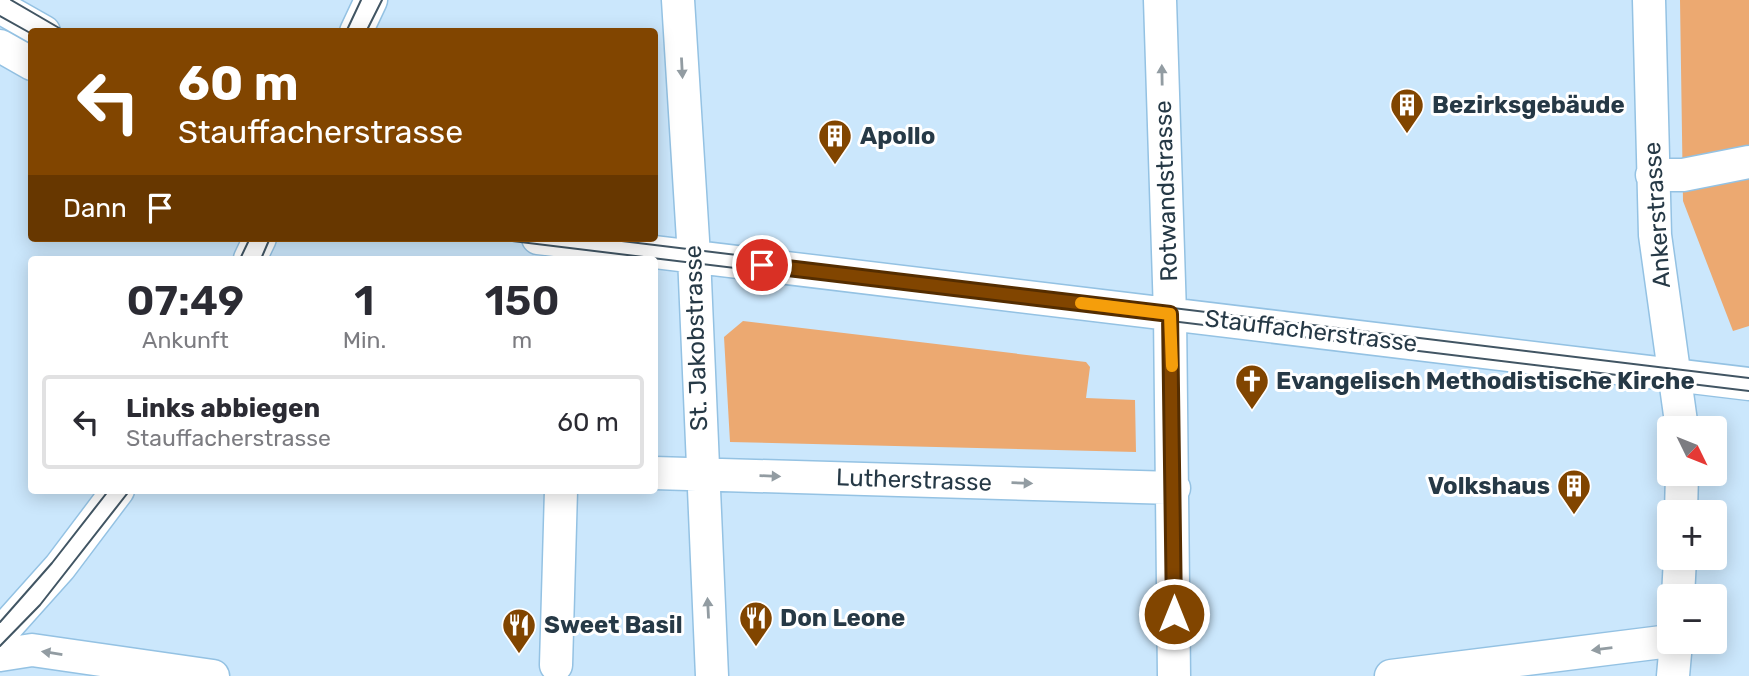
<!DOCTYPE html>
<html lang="de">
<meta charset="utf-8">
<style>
:root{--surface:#fff;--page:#f7f7f7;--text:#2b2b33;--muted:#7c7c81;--line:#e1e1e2}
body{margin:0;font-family:Rubik,sans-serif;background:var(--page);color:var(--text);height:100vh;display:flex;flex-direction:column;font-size:26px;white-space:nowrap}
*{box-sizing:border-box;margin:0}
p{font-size:23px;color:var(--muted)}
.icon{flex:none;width:38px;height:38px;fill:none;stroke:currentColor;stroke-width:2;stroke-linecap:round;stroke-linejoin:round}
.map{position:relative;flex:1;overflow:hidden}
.drawer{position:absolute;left:28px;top:256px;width:630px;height:238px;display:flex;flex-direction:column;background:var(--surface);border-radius:7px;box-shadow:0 4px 18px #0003}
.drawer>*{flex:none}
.hud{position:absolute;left:28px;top:28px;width:630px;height:214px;border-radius:7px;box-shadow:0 4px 18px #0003;background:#814500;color:#fff;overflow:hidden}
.needle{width:46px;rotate:133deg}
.fabs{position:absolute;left:1657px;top:416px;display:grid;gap:14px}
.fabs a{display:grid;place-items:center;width:70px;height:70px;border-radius:7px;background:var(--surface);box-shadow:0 4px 18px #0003;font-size:35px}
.pin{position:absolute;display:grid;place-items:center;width:60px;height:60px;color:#fff;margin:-30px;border:4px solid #fff;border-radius:50%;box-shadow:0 2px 7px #0007}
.me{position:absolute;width:77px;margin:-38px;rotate:0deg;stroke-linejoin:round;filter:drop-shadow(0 0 5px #0008)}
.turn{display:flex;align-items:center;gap:24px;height:147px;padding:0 35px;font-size:32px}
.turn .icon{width:91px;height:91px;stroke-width:2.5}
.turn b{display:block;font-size:49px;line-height:60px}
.then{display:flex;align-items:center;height:66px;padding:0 35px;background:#0003;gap:14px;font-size:26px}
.eta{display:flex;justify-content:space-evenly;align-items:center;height:119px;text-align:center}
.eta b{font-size:42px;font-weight:600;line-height:49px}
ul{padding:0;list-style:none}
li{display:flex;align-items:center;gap:21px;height:94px;margin:0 14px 10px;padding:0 21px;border:4px solid var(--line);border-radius:7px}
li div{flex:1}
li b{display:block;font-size:26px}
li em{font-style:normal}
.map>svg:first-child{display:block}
.green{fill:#eca971}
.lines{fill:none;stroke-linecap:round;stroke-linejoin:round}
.minor-casing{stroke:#94c2e3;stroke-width:35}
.minor{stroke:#fff;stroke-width:32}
.tram{stroke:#415563;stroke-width:2}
.oneway{fill:#929ca2}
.route-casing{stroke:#542d00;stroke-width:18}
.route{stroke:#814500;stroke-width:12}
.slow{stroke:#f59e0b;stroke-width:12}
.labels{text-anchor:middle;stroke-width:6;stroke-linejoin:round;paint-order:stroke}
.poi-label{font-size:24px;font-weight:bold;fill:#263946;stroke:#fff;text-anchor:start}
.street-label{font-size:24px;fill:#263946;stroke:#fff}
</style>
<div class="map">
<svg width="1749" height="676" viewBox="0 0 1749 676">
<rect width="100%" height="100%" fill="#cbe7fc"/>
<path class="green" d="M1680,0H1749V326L1733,331L1683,201Z
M743,321L1086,362L1090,367L1086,398L1135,400L1136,452L730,442L724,337Z"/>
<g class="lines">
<g class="minor-casing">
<path id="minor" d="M678,0L694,256L712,676
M1160,0L1170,314L1174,676
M1649,0L1655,235L1682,429
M0,7L44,32
M356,32L371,0
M0,46L32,64
M1652,175H1683L1749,162
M538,238L1749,384
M250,259L260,238
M654,473L1174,488
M1681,513L1682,474
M1678,597L1680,558
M0,634L60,567L118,490
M0,655L32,650L213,676
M556,665L561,490
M1391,676L1670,641
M1673,676L1676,642"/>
</g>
<use href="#minor" class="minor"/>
<path class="tram" d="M11,0L66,32
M0,16L32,34
M346,32L361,0
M366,32L382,0
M487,238L1749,391
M597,238L1749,378
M240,259L250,238
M261,259L270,238
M0,622L52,563L109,490
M0,646L40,605L130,490"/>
</g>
<defs><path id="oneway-solid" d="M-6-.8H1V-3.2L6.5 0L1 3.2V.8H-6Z" transform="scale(1.75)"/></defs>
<g class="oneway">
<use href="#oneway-solid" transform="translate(682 68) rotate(87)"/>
<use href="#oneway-solid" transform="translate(1162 75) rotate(-91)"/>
<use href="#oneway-solid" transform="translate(770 476) rotate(2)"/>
<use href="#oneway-solid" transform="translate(1022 483) rotate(2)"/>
<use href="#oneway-solid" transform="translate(708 608) rotate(-93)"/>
<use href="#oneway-solid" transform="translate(1602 649) rotate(173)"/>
<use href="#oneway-solid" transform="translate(52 653) rotate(-171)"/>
</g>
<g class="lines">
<g class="route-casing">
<path id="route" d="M762,265L1170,314L1174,614"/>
</g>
<use href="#route" class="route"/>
<path class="slow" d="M1081,303L1170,314L1172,366"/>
</g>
<defs>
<g id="building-pin" transform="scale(1.75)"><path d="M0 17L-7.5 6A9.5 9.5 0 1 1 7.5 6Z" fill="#814500" stroke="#fff"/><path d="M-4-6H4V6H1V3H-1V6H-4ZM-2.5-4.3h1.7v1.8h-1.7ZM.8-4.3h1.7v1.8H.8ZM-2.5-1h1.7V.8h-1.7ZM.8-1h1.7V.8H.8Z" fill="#fff"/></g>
<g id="church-pin" transform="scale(1.75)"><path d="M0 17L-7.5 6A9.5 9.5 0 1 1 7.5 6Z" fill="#814500" stroke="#fff"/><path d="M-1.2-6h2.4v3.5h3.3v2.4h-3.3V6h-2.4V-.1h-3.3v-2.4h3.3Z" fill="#fff"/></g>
<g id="restaurant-pin" transform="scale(1.75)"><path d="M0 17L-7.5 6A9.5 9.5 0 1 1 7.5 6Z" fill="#814500" stroke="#fff"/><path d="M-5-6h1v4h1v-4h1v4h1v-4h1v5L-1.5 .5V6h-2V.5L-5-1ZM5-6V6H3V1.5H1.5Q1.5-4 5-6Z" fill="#fff"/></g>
</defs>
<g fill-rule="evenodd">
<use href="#building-pin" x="1407" y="105"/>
<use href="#building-pin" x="835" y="136"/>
<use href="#church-pin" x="1252" y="381"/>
<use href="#building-pin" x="1574" y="486"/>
<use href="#restaurant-pin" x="756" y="618"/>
<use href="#restaurant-pin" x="519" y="625"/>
</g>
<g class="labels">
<g class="poi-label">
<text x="1432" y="113">Bezirksgebäude</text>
<text x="860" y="144">Apollo</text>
<text x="1276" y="389">Evangelisch Methodistische Kirche</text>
<text x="1550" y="494" text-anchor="end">Volkshaus</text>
<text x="780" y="626">Don Leone</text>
<text x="544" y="633">Sweet Basil</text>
</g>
<g class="street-label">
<text transform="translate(1166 191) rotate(-92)" y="8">Rotwandstrasse</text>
<text transform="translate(1657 215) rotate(-94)" y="8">Ankerstrasse</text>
<text transform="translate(1311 331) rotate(7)" y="8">Stauffacherstrasse</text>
<text transform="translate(696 338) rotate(-92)" y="8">St. Jakobstrasse</text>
<text transform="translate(914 480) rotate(2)" y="8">Lutherstrasse</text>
</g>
</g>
</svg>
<div class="fabs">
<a><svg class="needle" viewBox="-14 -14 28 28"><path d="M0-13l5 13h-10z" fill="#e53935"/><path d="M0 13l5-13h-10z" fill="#7c7c81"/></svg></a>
<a>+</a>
<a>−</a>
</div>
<div class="pin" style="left:762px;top:265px;background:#d93025"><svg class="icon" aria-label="arrive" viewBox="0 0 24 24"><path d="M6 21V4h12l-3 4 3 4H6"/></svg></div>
<svg class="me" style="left:1174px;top:614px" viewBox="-20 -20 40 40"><circle r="17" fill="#814500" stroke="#fff" stroke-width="3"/><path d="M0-11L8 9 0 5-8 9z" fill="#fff"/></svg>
<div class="hud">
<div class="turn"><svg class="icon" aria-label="left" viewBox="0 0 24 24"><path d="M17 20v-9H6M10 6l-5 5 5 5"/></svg><div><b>60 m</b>Stauffacherstrasse</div></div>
<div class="then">Dann<svg class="icon" aria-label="arrive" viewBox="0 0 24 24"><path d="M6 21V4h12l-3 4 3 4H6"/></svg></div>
</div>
<section class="drawer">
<div class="eta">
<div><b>07:49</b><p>Ankunft</p></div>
<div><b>1</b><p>Min.</p></div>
<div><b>150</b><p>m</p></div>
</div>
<ul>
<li><svg class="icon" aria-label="left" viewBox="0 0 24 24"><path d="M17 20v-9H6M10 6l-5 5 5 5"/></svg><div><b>Links abbiegen</b><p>Stauffacherstrasse</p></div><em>60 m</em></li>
</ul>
</section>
</div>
